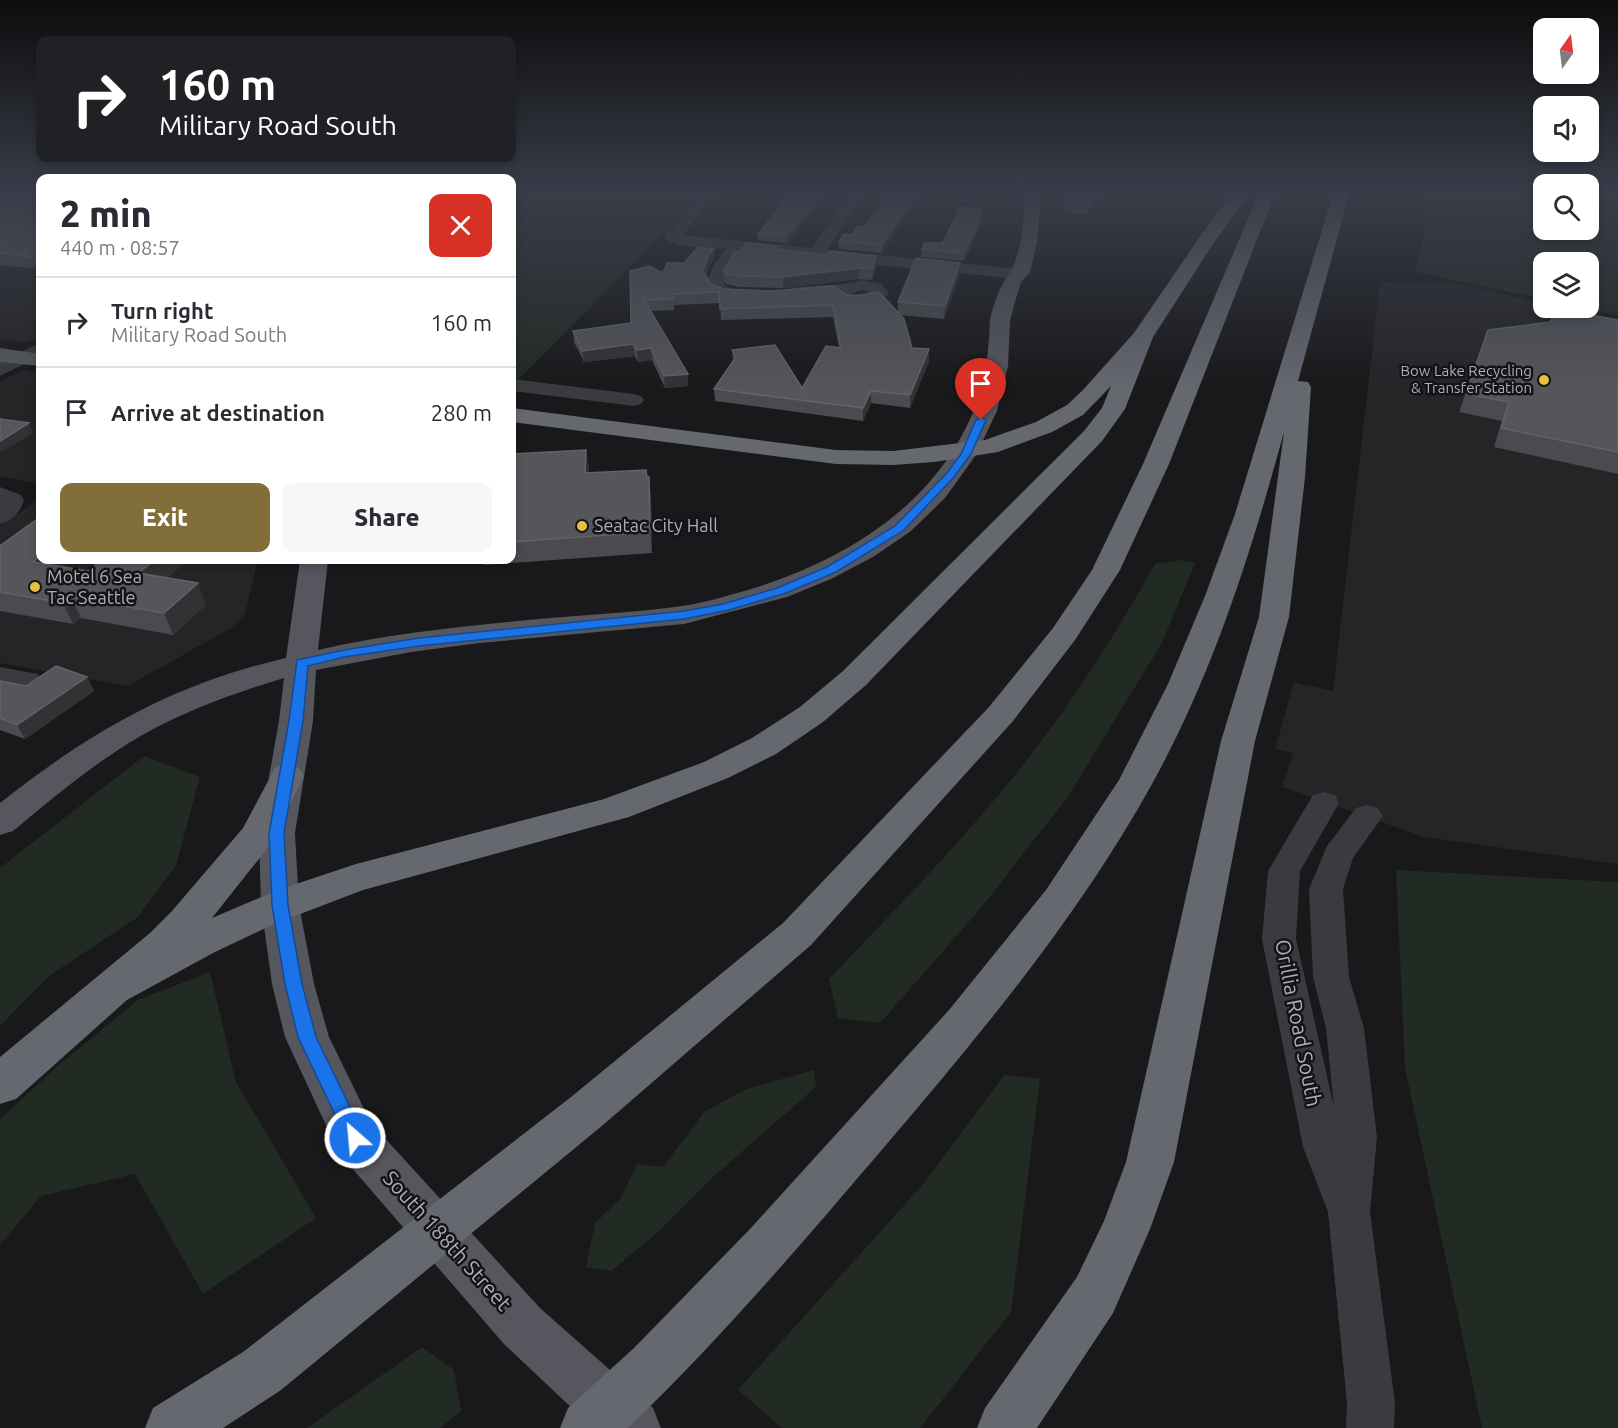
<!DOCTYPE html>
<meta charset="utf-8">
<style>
:root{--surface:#fff;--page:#f7f7f7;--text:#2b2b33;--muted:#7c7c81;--line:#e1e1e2;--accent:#816e39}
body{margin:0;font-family:Ubuntu,sans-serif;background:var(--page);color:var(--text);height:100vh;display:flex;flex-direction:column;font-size:22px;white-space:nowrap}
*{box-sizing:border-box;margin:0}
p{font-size:20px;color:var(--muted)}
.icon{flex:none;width:33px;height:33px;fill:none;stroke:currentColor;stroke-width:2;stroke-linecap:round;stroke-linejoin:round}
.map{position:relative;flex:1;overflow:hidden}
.details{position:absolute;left:36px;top:174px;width:480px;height:390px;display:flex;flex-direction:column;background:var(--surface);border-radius:12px;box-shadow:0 3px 9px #0003}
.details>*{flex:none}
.guide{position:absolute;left:36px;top:36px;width:480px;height:126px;border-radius:12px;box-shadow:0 3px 9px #0003;background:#202124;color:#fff;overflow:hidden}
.needle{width:39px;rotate:14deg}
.controls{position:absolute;left:1533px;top:18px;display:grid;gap:12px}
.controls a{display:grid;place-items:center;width:66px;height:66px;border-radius:12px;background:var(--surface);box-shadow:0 3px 9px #0003;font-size:30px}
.pin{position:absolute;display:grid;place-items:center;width:51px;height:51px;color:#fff;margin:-62px -26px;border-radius:50% 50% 50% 0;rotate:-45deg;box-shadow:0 0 6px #0007}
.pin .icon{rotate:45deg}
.me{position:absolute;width:66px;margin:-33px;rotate:333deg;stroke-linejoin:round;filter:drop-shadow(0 0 4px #0008)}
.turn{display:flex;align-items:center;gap:21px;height:126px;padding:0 24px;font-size:27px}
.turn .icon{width:78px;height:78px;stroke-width:2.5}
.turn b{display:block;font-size:42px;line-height:51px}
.round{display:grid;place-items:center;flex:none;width:63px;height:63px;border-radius:12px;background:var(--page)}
.overview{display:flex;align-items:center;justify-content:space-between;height:102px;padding:0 24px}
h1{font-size:36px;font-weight:800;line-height:45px}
.button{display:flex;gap:12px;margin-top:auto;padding:12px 24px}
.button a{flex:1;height:69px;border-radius:12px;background:var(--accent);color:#fff;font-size:24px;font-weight:800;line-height:69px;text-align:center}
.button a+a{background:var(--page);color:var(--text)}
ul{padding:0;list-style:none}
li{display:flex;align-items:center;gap:18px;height:90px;padding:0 24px;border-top:2px solid var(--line)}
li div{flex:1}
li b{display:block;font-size:22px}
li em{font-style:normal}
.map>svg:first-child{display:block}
.built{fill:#252427}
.green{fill:#222a24}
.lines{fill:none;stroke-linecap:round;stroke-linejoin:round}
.minor{fill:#3a3a3f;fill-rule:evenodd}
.major{fill:#56575e;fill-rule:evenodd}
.highway{fill:#666870;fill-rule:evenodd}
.wall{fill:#4a4a4f}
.shaded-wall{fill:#323235}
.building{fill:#55555a;stroke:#626369;stroke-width:1.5}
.route{fill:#1a73e8;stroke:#114b97;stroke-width:1.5}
.poi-dot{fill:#eac041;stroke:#141315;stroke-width:2}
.labels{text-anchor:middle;stroke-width:5;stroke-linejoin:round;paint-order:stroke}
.far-poi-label{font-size:15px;fill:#abaeb9;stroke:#141315;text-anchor:end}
.poi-label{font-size:18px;fill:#abaeb9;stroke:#141315;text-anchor:start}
.near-street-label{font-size:21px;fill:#abaeb9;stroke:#141315}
</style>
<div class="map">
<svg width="1618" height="1428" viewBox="0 0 1618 1428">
<rect width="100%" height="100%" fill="#19181a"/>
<path class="built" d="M0,191H40V337L34,340L21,342L0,339Z
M1380,282L1467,285L1543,304L1544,308H1559L1618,322V864L1424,837L1282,787L1293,753L1275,749L1294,682L1333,691Z
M22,370L40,373V484L0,476V382Z
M40,498V560H258L245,614L231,628L128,686L0,663V527Z"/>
<path class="green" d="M512,191H705L516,382L512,381Z
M1424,191H1543L1544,230H1588L1589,191H1618V315L1582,308H1588V262H1544L1543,299L1416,272L1426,222Z
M1180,560L1195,563L1162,643L1067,798L980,909L880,1023L838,1018L829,979C889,916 950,854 1005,787C1062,718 1111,643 1155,564Z
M144,756L200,777L176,865L138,917L49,976L0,1026V868Z
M1396,870L1618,882V1428H1482L1405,1068Z
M210,972L236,1082L316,1218L203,1294L135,1174L41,1196L0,1245V1119L60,1064L138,1000Z
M814,1070L816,1087L712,1178L657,1233L611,1271L586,1267L595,1223L620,1199L637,1164L663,1167L705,1111L747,1089Z
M1004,1075L1040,1079L1011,1312L920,1428H782L738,1390L925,1182Z
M422,1347L454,1370L461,1411L440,1428H307Z"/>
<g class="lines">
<path class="minor" d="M706,191H721L682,235L812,248L852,191H866L827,250L1019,269L1027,274L1019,279L741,251L725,274L724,285L734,290L756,292L759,296L756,300C740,304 711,301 707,281L714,265L726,249C710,248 674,249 664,237Z
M862,280L881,284L889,293C877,308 846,311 834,295L793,296L790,292L793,288L799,287L844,284ZM862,290L870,293L862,295L852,293Z
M40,343V356L0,376V362Z
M512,379L634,394L641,396L644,400L641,404L634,406L512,391Z
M0,487L21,495L24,500C20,512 13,521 0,524Z
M0,667L38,674L42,680L38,686L28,689L0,683Z
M1324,792L1335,795L1339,803L1300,871L1296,939L1334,1107L1326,1028L1313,977L1309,889L1327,846L1356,808L1367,805L1378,808L1383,816L1353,858L1343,889L1349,977L1364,1028L1377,1137L1370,1212L1395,1403L1394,1428H1346L1347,1403L1328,1212L1303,1147L1262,939L1268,871L1313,795Z"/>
<path class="major" d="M1025,191H1041L1037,242L1030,272L1021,282L1015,302L1010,321L1008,366L997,411L976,455L945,498L911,531L873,557L831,579L787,597L684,624L479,643L411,652L316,670L313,721L295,833L299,905L314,984L329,1037L371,1123L540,1308L653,1408L661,1428H593L504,1344L339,1153L285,1037L272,984L261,905L259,833L279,721L284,678C241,691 199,706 159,726C106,753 59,793 13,831L0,835V803C90,732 173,684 286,658L300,560H328L318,650C387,634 458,627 528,620C579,615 631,613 682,606C704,603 726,596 748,590C844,561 935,506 974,410C983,388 987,363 989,339C990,333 989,326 990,320C994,301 1000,287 1010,272C1022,253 1025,213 1025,191Z
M0,348L40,354V366L0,362Z"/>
<path class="highway" d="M1234,191H1251L1215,241L1153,337L1125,409L1102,441L866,685L823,722L776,754L728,778L629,817L363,890L274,924L213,953L127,1000L16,1099L0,1104V1057L150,933L172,911L243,828L275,768L287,764L299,768L304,776L270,845L212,918L278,890L356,864L604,799L704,762L752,738L800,707L843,671L1084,431L1102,408L1111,386L1083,415L1052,432L998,452L934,462L893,465L836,464L512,422V408L836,450L893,451L985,440L1036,422L1067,405L1082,391L1134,333L1201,235Z
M1260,191H1276L1169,464L1120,570L1075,640L1013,721L811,945L603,1125L281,1390L223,1428H145L153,1408L243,1352L571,1097L783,923L989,707L1053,628L1092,570L1143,464Z
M1334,191H1350L1298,381L1308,382L1311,387L1305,477L1289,617L1255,741L1174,1162L1150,1229L1113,1313L1037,1428H977L985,1408L1077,1277L1104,1221L1126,1162L1221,741L1259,617L1284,432C1251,553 1213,674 1152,784C1079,916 983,1031 886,1145C803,1242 720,1340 628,1428H560L568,1408L634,1348L750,1229L949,1010L1046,890L1119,780L1168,684L1205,596L1235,514Z"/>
</g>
<path class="wall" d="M0,191H40V269L0,265Z
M792,191L787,243L758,240V234Z
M890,191H976L973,196L921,192L882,253L839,249V241L864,227L882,204Z
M1068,191H1105L1103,200L1096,199L1087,215L1065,212V207H1063L1064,200Z
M983,209L982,217L979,225L978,232L964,261L921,257L922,249L943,243Z
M777,246V250L827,255L876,256V267L872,280L859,279L783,288L739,287L726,284L724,281V270Z
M714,259L709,266L706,276L710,283L723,289L845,294L898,312V302L960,263L959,275L944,319L900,315L912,348L929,361L910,408L871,403L863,421L715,401L714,389L733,362L732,350L802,388L839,348L833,317L721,320L720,303L674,305V310L650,311L688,386L665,388L652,360L638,362L635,356L584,362L574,342L573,331L631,323L630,271L663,273L684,263Z
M1555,308L1618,320V474L1494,447L1502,421L1459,412L1488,330L1549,322Z
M512,454L589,469V473L647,477L651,497L652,553L484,565L483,560H512Z
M0,546L40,560H73L63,567L88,571L188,560L166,578L206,605L173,635L81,618L73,624L0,611Z
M87,677L94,691L25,739L0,730V681L26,686Z"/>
<path class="shaded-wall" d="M824,191H829L787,243V236Z
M917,191H921V192L882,253V245Z
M1098,191L1096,199L1087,215L1089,207Z
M983,209L982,217L979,225L978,232L964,261V253Z
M714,249V259L709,266L704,282L703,271L708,256Z
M876,256V267L872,280L873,269Z
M960,263L959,275L944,319L945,306Z
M859,268V279L783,288V277Z
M633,344L635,356L584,362L582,351Z
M651,348L652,360L638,362L637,350Z
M929,349V361L910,408V395Z
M688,374V386L665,388L664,376Z
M871,391V403L863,421V408Z
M29,423L33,433L0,453V441Z
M586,450L589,469L588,493L585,473Z
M649,477L651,497L652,553L650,532Z
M40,556V560H73L43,583L33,562Z
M155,560H188L147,594L138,573Z
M198,583L206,605L173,635L164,613Z
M71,597L81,618L73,624L63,603Z
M87,677L94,691L25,739L17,725Z"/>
<path class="building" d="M0,191H40V258L0,253Z
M792,191H824L787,236L758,234Z
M890,191H917L882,245L839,241L844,234L852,235L857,227H864L882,204Z
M1068,191H1104H1098L1089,207L1066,205L1069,200H1064Z
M960,207L983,209L977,223L979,224L964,253L922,249L924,243H943Z
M747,243L777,246L774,249L827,255L830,251L876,256L873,269L859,268L783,277L739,276L726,273L724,270L735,251H741Z
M698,247L714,249L708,256L703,271L710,283L723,289L772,291L834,286L845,294L853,296L879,292L904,319L912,348L929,349L910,395L871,391L863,408L714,389L736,357L732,350L775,345L802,388L826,346L841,348L833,305L720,309L719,292L673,294L674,299L644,300L688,374L664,376L651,348L637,350L633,344L582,351L573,331L631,323L630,271L649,266L663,273L667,263H684Z
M916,258L960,263L945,306L898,302Z
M1555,308L1618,320V452L1501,428L1509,402L1466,394L1488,330L1551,322Z
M0,419L29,423L0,441Z
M586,450L585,473L646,470L647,477H649L650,532L512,542V454Z
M40,517V556L33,562L88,571L102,560H155L138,573L198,583L164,613L71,597L63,603L0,592V546Z
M56,666L87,677L17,725L0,718V681L26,686Z"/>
<linearGradient id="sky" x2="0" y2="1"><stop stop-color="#0e0d0e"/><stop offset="0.49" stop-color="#383d49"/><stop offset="1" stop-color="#383d49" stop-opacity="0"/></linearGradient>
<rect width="1618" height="391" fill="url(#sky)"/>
<path class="route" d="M981,417L986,420L971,454L954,477L903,531L836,572L786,593L729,610L684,619L419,646L344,657L308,666L303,721L284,833L288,905L302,984L316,1037L365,1138L362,1144L355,1147L349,1144L298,1037L285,984L272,905L269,833L289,721L297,660L344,650L419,638L684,611L723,604L777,588L827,567L895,526L947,473L961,454L976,420Z"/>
<g class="poi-dot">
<circle cx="1544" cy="380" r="6"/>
<circle cx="582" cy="526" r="6"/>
<circle cx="35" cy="587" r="6"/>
</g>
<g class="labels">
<g class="far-poi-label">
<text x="1532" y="376">Bow Lake Recycling<tspan x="1532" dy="17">&amp; Transfer Station</tspan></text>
</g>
<g class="poi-label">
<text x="594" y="532">Seatac City Hall</text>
<text x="47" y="583">Motel 6 Sea<tspan x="47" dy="21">Tac Seattle</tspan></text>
</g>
<g class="near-street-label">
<text transform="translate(1298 1023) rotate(79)" y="7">Orillia Road South</text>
<text transform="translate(447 1241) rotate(48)" y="7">South 188th Street</text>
</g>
</g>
</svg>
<div class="controls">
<a><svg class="needle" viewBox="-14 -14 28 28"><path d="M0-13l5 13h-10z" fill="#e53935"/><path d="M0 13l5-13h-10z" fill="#7c7c81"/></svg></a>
<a><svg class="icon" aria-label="sound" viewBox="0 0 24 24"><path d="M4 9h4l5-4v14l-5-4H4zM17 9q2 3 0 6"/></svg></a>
<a><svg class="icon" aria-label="search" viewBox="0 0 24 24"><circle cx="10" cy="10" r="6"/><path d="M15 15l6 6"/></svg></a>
<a><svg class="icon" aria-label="layers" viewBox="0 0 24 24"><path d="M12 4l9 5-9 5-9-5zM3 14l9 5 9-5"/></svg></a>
</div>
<div class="pin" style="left:981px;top:420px;background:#d93025"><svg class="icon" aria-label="arrive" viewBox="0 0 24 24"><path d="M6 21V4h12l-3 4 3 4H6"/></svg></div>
<svg class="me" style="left:355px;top:1138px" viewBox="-20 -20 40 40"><circle r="17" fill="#1a73e8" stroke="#fff" stroke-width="3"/><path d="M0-11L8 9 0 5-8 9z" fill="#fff"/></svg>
<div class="guide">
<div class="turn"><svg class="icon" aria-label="right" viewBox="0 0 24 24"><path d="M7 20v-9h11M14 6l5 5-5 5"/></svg><div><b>160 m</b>Military Road South</div></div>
</div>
<section class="details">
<div class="overview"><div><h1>2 min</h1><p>440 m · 08:57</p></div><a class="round" style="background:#d93025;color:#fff"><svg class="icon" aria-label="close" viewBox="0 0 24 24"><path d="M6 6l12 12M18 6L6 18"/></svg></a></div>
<ul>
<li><svg class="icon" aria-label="right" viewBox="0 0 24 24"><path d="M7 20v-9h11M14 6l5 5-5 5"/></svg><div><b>Turn right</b><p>Military Road South</p></div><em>160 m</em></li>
<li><svg class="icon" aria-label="arrive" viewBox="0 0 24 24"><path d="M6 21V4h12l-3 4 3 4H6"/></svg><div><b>Arrive at destination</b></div><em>280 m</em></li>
</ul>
<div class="button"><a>Exit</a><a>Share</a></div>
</section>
</div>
